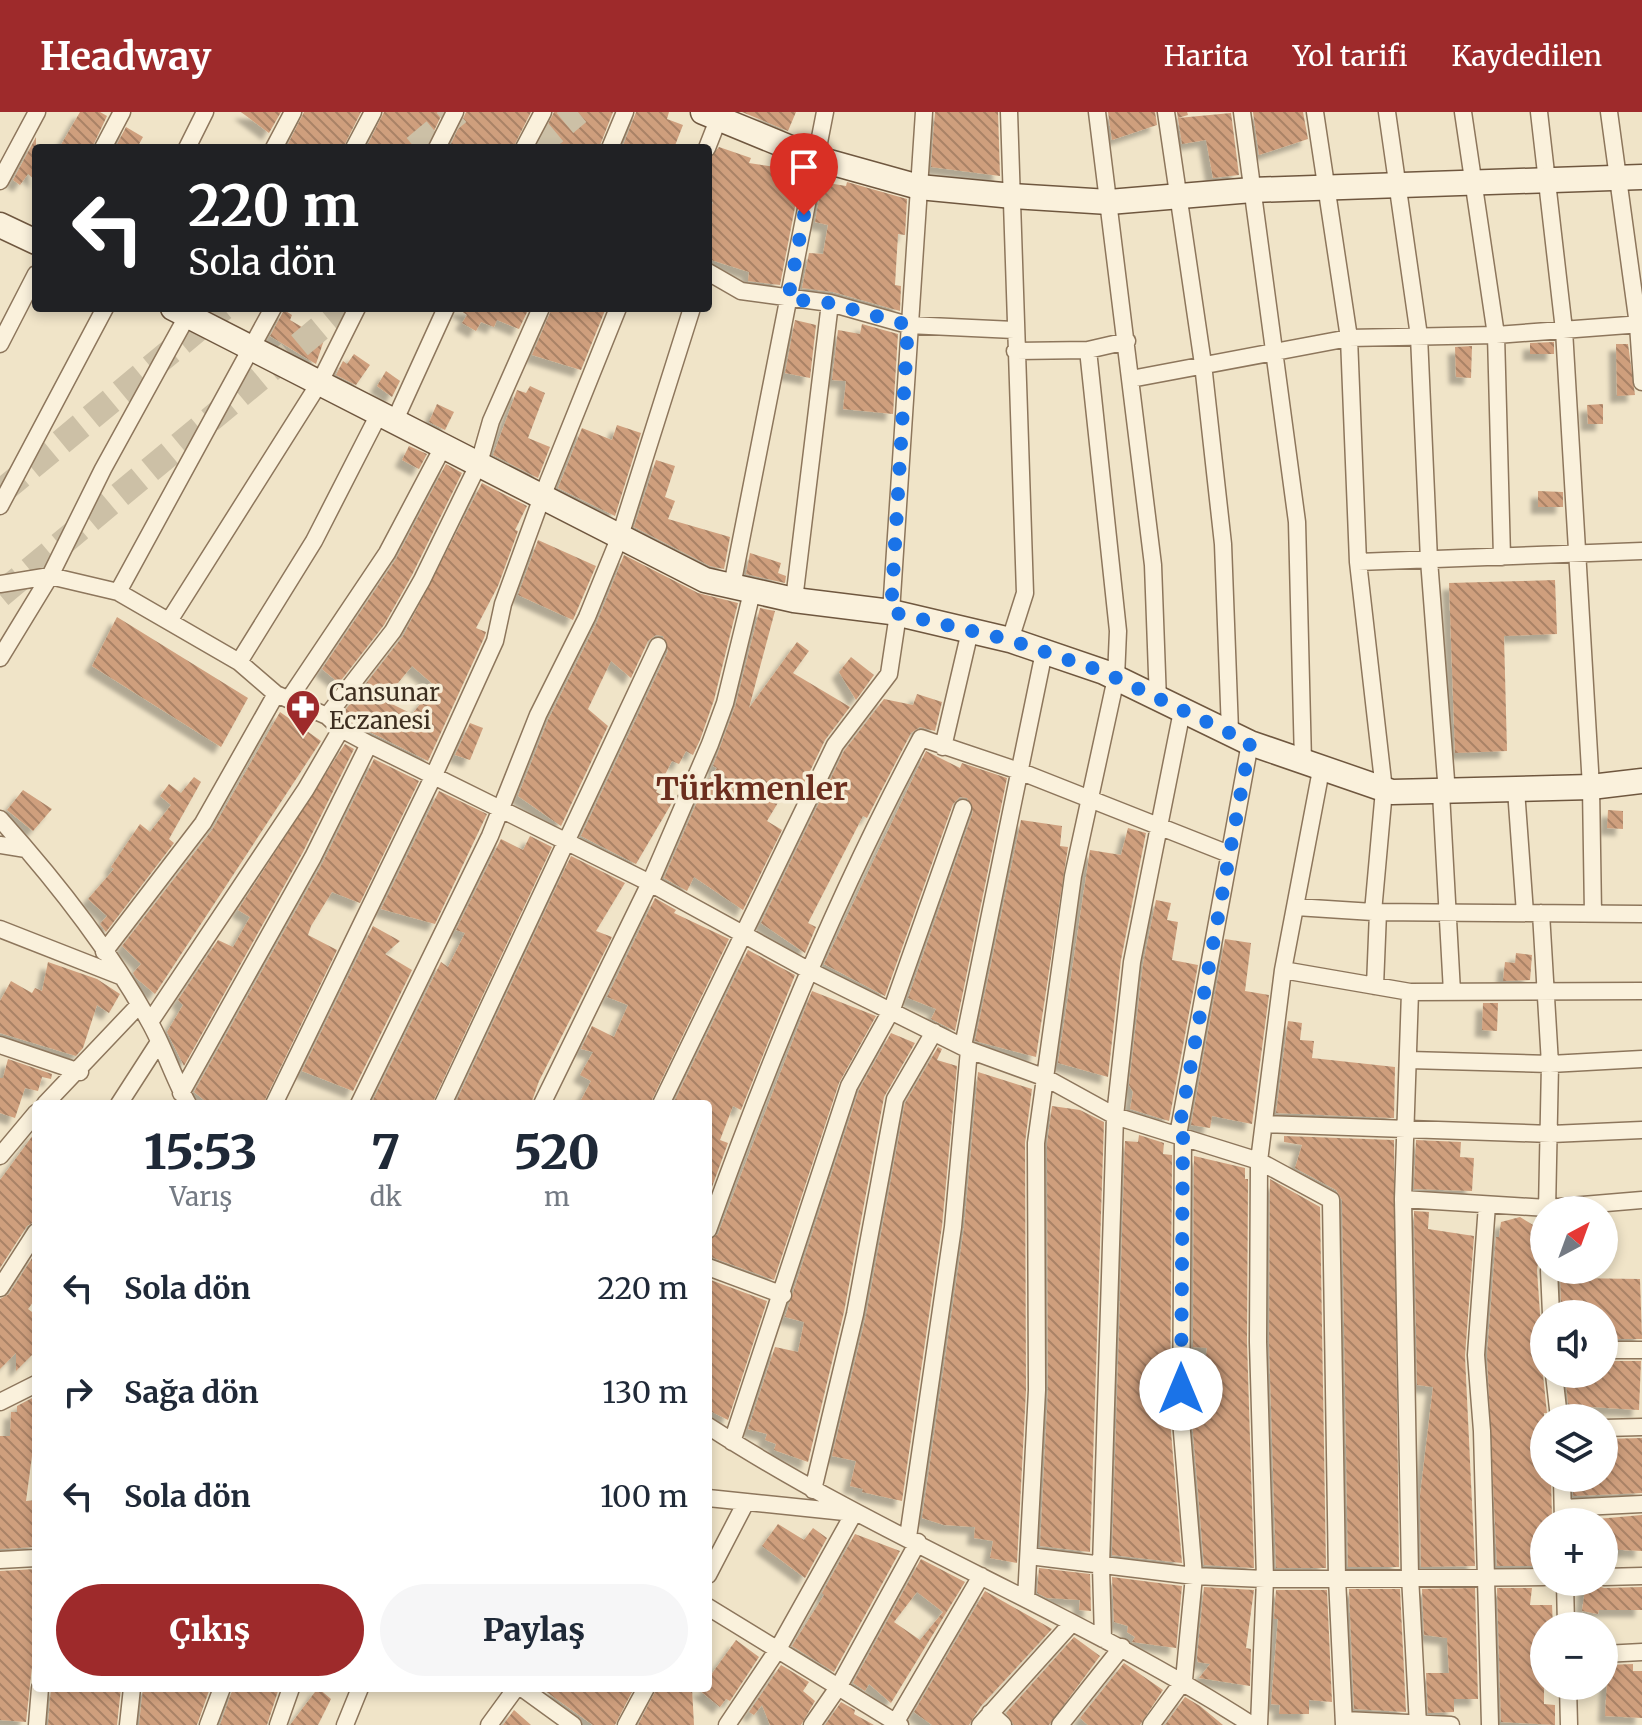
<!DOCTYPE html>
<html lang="tr">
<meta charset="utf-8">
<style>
:root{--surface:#fff;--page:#f6f6f7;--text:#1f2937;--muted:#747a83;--accent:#9e2a2b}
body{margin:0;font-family:Merriweather,serif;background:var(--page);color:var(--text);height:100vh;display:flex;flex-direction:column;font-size:30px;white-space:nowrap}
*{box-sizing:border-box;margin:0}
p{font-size:26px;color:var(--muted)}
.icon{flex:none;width:44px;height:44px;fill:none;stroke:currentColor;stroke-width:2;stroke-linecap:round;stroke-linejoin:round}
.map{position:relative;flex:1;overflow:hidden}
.side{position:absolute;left:32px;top:988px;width:680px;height:592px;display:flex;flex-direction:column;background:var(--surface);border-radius:8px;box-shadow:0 4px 12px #0003}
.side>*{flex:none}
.guide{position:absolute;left:32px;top:32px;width:680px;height:168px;border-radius:8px;box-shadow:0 4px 12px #0003;background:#202124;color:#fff;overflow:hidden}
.needle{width:52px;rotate:41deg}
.buttons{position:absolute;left:1530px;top:1084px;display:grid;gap:16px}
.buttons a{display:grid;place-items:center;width:88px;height:88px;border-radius:50%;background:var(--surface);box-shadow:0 4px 12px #0003;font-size:40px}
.pin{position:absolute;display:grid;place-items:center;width:68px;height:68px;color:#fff;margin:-82px -34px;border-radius:50% 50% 50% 0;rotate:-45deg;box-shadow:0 0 8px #0007}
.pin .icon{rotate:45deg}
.me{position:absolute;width:88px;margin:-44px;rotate:0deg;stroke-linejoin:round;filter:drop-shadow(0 0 6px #0008)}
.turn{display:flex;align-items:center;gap:28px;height:168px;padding:0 24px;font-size:36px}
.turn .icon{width:104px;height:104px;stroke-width:2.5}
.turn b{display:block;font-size:56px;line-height:68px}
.eta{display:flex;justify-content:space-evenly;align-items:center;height:136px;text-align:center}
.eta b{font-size:48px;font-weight:800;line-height:56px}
.cta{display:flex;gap:16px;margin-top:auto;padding:16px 24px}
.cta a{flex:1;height:92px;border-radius:48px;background:var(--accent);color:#fff;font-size:32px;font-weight:800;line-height:92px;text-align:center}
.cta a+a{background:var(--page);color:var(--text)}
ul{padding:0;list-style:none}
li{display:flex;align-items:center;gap:24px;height:104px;padding:0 24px}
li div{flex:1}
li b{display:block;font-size:30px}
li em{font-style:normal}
header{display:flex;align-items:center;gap:48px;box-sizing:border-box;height:112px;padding:0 40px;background:var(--accent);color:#fff}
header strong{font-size:38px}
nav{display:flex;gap:44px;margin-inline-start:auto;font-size:28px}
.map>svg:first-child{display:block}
.building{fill:url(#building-back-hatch);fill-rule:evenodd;filter:url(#shadow)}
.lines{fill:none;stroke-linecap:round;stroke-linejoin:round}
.primary-tunnel{stroke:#ccc0a6;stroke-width:26;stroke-dasharray:26 13;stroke-linecap:butt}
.street-casing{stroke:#8d765c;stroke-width:19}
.secondary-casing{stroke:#6f573f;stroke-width:27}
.street{stroke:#faf1dc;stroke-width:16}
.secondary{stroke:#faf1dc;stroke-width:24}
.route{stroke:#1a73e8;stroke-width:14;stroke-dasharray:0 25.2}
.labels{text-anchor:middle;stroke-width:7;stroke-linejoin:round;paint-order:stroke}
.poi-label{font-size:24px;fill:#3d2e20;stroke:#f7eed8;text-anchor:start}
.district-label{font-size:32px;font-weight:bold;fill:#6b2e1e;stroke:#f7eed8}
</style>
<header>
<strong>Headway</strong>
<nav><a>Harita</a><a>Yol tarifi</a><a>Kaydedilen</a></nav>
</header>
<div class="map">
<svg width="1642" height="1613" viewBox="0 0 1642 1613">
<defs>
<pattern id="building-back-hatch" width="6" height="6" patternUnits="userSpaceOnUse" patternTransform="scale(2)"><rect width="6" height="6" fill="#cf9f7d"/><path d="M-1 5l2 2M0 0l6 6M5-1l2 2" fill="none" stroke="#a98266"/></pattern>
<filter id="shadow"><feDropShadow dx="-7" dy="7" stdDeviation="2" flood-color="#0004"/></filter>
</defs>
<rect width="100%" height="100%" fill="#f0e4c8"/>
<path class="building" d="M80,0H100L107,4L92,36H59Z
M241,0H281L269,21Z
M304,0H361L343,36H290L287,34Z
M384,0H443L426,36H366Z
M466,0H531L513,36H449Z
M554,0H613L599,36H536Z
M636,0H669L667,7L683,13L674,36H622Z
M742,0H796L788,19Z
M935,0H998L1000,64L931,55Z
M1108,0H1155L1157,13L1112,28Z
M1177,0H1187L1188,3L1178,6L1231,1L1239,63L1213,66L1206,28L1182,32Z
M1253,0H1303L1308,27L1259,43Z
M126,15L143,25L137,36H115Z
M36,25V69L28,62L20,73L13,68Z
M719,35L751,46L749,51L802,59L780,173L748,169L749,160L708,147V106L713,90L708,89V47Z
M822,70L846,74L847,70L907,87L905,123L898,122L895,173L901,174L900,199L833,180L802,176L809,141L823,142L828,113L815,110Z
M457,196H529L519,217L497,208L494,215L481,210L476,219L462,211L467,203Z
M552,196H606L581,258L532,243Z
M284,198L292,203L290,208L324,228L316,252L270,224Z
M795,208L816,213L810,266L785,261Z
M862,212L898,222L893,302L843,297L846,269L832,268L838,218L860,222Z
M1554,230V242H1530V231Z
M1616,232H1628L1635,283L1617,284Z
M1472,234L1471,266L1456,265L1455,235Z
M354,242L370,253L356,273L336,263L343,249L347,252Z
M386,259L400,269L392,285L377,274Z
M530,274L545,281L528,326L550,335L538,366L493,343L517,278L526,281Z
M437,292L454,300L445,318L429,310Z
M1603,292V312H1588L1587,293Z
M617,313L641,321L615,404L558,376L582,316L612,328Z
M409,334L427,342L419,357L402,348Z
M656,348L675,354L665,385L675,389L668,407L730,425L724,457L710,454L634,415Z
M446,352L462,361L412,463L384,513L339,571L322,557L396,447Z
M482,371L527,394L515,418L518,419L498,474L476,516L486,520L484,526L428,649L350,610L343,601L403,524ZM412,554L435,574L412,602L384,588Z
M1538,379L1563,380V395H1538Z
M538,428L596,454L573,508L518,483Z
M750,441L781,451L778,461L786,464L785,471L746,462Z
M624,443L698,481L738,491L714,588L700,628L693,643L686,639L679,652L672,649L656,680L673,689L636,752L581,724L668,539L663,524L656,523L648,529L631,566L611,549L588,597L608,614L561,714L518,684L548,608L597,510Z
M1555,468L1557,522L1504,524L1507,639L1455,641L1449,471Z
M760,496L775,499L749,596L797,530L809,539L793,561L850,595L825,628L800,680L788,674L767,709L782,718L743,798L694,765L687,779L664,766L704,674L717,656L713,654L735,595Z
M117,505L248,586L221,635L92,554Z
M851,545L874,563L856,588L839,560Z
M917,582L942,590L935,619L920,615L911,621L867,706L863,704L808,811L816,815L805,841L761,811L844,639L884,587L913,593Z
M280,600L321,629L155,882L136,866L133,861L141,852L122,834L212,718Z
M470,611L483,616L470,648L455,643Z
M345,632L354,637L303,740L184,954L167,920L183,893L178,888L218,828L233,835L250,805L238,798Z
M926,639L960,656L962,651L1007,666L955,919L931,907L936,897L908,886L973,700L967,686L960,685L953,692L885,884L824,852Z
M374,647L419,669L360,791L332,780L311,814L308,823L337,838L263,992H209L194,980L323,750Z
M194,665L201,670L169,727L174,731L106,820L100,812L107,804L88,787L114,757L111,755L140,712L150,720L171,693L160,684L169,672L181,681Z
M23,678L52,697L33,719L7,698Z
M439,679L487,702L435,812L381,797Z
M1608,698L1623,699V717L1607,716Z
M1021,708L1062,714L1060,734L1068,735L1036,945L975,929Z
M1128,716L1146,721L1121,848L1108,965L1058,951L1090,738L1121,743Z
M530,724L552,735L432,992H371L441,850L448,855L465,821L456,818L501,727L523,738Z
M571,744L625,771L596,819L612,825L539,969L531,992H455Z
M655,786L676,798L674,801L729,827L650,992H579L591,969L580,963L593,940L581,937L592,914L614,925L628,893L607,885Z
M1156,788L1171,791L1167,808L1178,810L1172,848L1198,853L1169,1009L1130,997L1133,980L1129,973L1143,852Z
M373,814L400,829L385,842L412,858L353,979L302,959Z
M1225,827L1251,831L1245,879L1269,883L1252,1012L1212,1004L1210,1016L1191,1013Z
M748,838L795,863L741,998L733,994L720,1028L728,1031L708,1086V992H673Z
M1516,841L1532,843L1530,868L1503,869L1505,850L1515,851Z
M48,850L97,867L120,882L109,901L97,893L83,936L76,944L0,921V889L11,869L32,881L35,876L42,879Z
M812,879L876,904L839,971L774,1168L708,1144V1129L718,1122Z
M1483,891H1498L1497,919L1482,918Z
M1288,909L1302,911L1300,928L1314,929L1312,946L1395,955L1394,1006L1276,1001Z
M891,921L915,931L884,985L844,1200L808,1350L774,1338L776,1332L765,1328L767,1322L748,1317L775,1235L798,1240L804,1210L785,1205L859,978Z
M938,935L942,937L937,948L957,954L942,1114L902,1389L862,1380L863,1377L850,1374L856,1349L832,1344L866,1204L905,991Z
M8,947L52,962L51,967L42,965L38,979L25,976L15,1006L0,1001V966H3Z
M978,960L1032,977L1025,1031L1026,1278L1017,1451L990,1446L993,1429L974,1426L975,1415L944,1413L922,1406L964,1116Z
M1052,994L1080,998L1104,1010L1090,1440L1040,1434L1048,1278L1047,1032Z
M36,1019V1109L27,1114L0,1156V1068Z
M1139,1023L1164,1031L1163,1042L1172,1043L1170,1308L1182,1451L1112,1443L1125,1029L1138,1030Z
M1284,1024L1394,1028L1399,1455H1348L1342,1088L1336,1078L1295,1056L1302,1033L1284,1030Z
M1416,1028L1461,1030L1460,1045L1474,1046L1472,1079L1414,1077Z
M1194,1044L1245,1056V1067H1248L1247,1230L1254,1456L1204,1453L1192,1308V1269L1203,1270L1207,1236L1193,1235Z
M1270,1067L1320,1095L1326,1456H1276L1269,1230Z
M1414,1099L1429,1100L1428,1117L1474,1124L1465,1244L1475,1454L1421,1455L1420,1384L1433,1275L1417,1273Z
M1520,1105L1543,1119L1537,1158L1540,1202L1544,1210L1543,1263L1547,1301H1544V1329L1541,1328V1366H1551L1552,1407L1544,1410V1450H1534L1533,1454H1497L1487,1243L1496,1125H1499L1501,1110Z
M36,1140V1186L28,1197L36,1203V1239L16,1259V1241L0,1257V1187L9,1182Z
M1560,1158H1571V1166L1640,1167L1642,1227H1604V1202H1575L1574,1190H1561Z
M708,1167L767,1189L728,1308L708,1298Z
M1604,1249H1641L1639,1298L1576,1294V1301H1569L1565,1262H1604Z
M36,1284V1344H32L26,1389L36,1388V1435L0,1437V1324H10L11,1300H17V1294Z
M1642,1326V1381L1573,1384V1366H1604V1327Z
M1642,1403V1439L1604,1437V1410L1574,1409Z
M778,1412L804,1428L813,1416L827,1426L805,1466L762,1434Z
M855,1422L900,1439L834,1560L792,1534L824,1483L822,1481Z
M921,1447L965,1470L891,1591L869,1572L865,1579L853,1571ZM917,1480L943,1500L920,1528L894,1510Z
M1039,1456L1090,1462L1091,1499L1079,1498L1080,1488L1047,1486L1037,1481Z
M36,1457V1518L26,1610L0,1608V1459Z
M1112,1465L1182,1474L1176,1539V1536L1132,1530L1135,1525L1127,1520L1128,1514L1114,1510Z
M1586,1470L1604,1476L1642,1475V1498H1599L1598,1502L1582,1499Z
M1204,1475L1254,1478L1246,1536L1251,1537L1250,1574L1199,1566L1210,1552L1198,1550L1197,1546Z
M1475,1476L1478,1587H1454V1600L1428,1601L1426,1561H1449L1447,1526L1424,1523L1422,1477Z
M1497,1476H1532L1530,1493H1552L1553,1514H1544V1592L1555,1593V1613L1501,1610Z
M1349,1477H1400L1406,1600L1354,1597Z
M1276,1478H1327L1332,1590L1309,1588V1602H1279L1280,1593L1271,1592L1278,1507H1274Z
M985,1479L1052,1517L981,1594L969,1613H932L914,1600Z
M1074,1525L1100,1544L1049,1613H1014L1006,1601Z
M736,1528L759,1545L730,1589L726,1587L720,1595L699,1578L708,1576V1567Z
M1124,1551L1163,1578L1140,1613H1088L1080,1606Z
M1633,1552V1559H1642V1606L1605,1604L1608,1553Z
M781,1553L809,1570L803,1579L815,1589L801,1613H770L762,1593L754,1603L749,1600Z
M51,1576H121L117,1613H48Z
M143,1576H210L197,1613H139Z
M233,1576H279L267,1613H220Z
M318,1576L331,1587L318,1613H290Z
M541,1576H634L615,1613H593Z
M657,1576H692L694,1613H638Z
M1185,1585L1200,1594L1223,1613H1165Z
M841,1590L855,1598L854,1602L874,1613H825Z
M514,1598L531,1613H503Z"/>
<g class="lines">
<path class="primary-tunnel" d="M415,36L458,0
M535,36L578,0
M1,380L223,196
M0,483L344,196"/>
<g class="street-casing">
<path id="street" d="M1009,0L1025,481L1010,528
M1097,0L1153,453L1158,589
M1166,0L1203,252L1223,432L1230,619
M1242,0L1297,410L1303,650
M1315,0L1349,226L1358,450L1384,678L1373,800
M1387,0L1419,224L1429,448L1447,681
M1463,0L1496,223L1502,445
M1539,0L1564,218L1591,675L1593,802
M1609,0L1638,213L1642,270
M103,36L122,0
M187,36L205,0
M274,36L293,0
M354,36L373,0
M437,36L455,0
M524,36L543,0
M610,36L625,0
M707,36L721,0
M0,69L37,0
M708,160L741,179L830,191L908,213L1014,218
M0,232L36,162
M1015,239L1088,238L1127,229
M1131,267L1349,226L1496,223L1642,212
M395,308L446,196
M0,394L105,196
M1358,450L1642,439
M0,472L50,464L118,480L239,550L276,582L327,604L341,617L369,632L650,771L810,859L969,938L1046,966L1115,1004L1259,1049L1331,1088L1337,1466L1344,1613
M732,474L825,0
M118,480L273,196
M794,488L830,191
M891,500L924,0
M169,509L320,270L357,196
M0,546L50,464L103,357L191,197
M239,550L314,429L380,300
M289,587L387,441L444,333
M327,604L393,519L422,468L479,351L491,309L541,196
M943,635L970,519
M1516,678L1525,801
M1441,681L1452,880
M0,707C55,768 109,837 149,909C164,935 173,965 188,992
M0,733L26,737
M1296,795L1373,800L1642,802
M1541,801L1550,952L1547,1098
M0,817L120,864
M104,840L203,711L276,582
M1283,858L1410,880L1642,879
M1375,874L1378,800
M1410,880L1403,1087L1410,1464L1418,1613
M150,910L306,677L341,617
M0,933L80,960
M963,934L1044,540
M1409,948L1550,952L1642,947
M181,981L313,745L369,632
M45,992L139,893
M119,992L159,930
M274,992L434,663L495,529L503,492L542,385L618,196
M359,992L490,724L538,603L587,505L620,424L692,196
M443,992L658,534
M542,992L650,771L710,632L725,591L752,480
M661,992L835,633L889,562L898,502
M1264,1012L1551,1022L1642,1018
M1178,1023L1250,631
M0,1044L36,1001
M1403,1087L1547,1096L1642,1088
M1487,1093L1476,1243L1482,1319L1490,1613
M708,1118C768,950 836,784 921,626L1019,659L1229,742
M708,1155L783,1183
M1549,1158L1551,1202
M0,1176L36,1120
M1604,1238H1642
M1554,1262L1559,1306
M0,1290L36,1272
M708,1314C882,1427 1078,1501 1252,1613
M1604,1316L1642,1315
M732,1330L849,974L892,897L963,696
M1562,1366L1563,1410
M813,1378L855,1202L895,987L934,920
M708,1386L854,1401L778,1537L727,1613
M1563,1396L1642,1392
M908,1425L953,1115L969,938
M1029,1444L1194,1464L1265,1467L1544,1465
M0,1448L36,1446
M708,1463L746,1390
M1604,1465L1642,1464
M1565,1470L1566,1514
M1026,1487L1037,1278L1036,1031L1073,764L1116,566L1118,519L1088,238
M708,1495L900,1613
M1103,1527L1101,1454L1115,1004L1132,850L1182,599
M1604,1542L1642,1540
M1568,1574L1569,1613
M522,1576L573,1613
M990,1601L1003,1613
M1344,1608L1451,1613
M37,1613L40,1576
M128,1613L132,1576
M208,1613L222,1576
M278,1613L291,1576
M345,1613L360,1576
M489,1613L516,1576
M626,1613L646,1576
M812,1613L839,1574L918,1430
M894,1613L981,1464
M980,1613L1072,1511
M1060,1613L1122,1535
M1151,1613L1184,1568L1194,1464L1181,1308L1183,1025
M1259,1613L1265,1467L1258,1230L1259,1049L1283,858L1321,658"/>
</g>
<g class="secondary-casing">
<path id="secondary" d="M703,0L815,46L919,75L1013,84L1109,90L1252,78L1642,65
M0,113L36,130
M173,196L705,468L794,488L891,500L1010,528L1104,560L1250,631L1392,680L1591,675L1642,669"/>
</g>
<use href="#street" class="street"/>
<use href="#secondary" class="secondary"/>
</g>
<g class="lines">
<path class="route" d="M804,103L788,187L830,191L908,213L891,500L1010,528L1104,560L1250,631L1178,1023L1183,1025L1181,1277"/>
</g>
<defs>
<g id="pharmacy-pin" transform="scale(1.8)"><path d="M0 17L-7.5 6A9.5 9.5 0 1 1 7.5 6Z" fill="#9e2a2b" stroke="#f7eed8"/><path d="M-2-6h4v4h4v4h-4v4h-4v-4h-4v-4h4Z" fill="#fff"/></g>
</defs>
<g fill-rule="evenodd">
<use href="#pharmacy-pin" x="303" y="595"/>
</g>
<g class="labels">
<g class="poi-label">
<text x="329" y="589">Cansunar<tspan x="329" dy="28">Eczanesi</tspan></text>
</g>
<g class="district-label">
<text x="752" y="688">Türkmenler</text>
</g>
</g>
</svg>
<div class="buttons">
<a><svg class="needle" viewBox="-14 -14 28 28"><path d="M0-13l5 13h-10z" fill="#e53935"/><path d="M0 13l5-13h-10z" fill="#747a83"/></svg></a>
<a><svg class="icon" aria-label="sound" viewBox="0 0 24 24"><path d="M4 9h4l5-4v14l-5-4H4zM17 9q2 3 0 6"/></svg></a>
<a><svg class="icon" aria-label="layers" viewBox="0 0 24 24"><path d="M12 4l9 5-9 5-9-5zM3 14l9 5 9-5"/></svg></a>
<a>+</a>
<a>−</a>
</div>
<div class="pin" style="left:804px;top:103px;background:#d93025"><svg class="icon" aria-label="arrive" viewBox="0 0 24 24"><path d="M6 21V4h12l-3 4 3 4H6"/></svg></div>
<svg class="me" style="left:1181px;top:1277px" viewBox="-20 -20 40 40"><circle r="19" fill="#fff"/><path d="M0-13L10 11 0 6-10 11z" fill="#1a73e8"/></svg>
<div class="guide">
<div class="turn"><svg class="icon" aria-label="left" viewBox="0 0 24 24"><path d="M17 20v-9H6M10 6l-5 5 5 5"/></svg><div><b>220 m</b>Sola dön</div></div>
</div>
<section class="side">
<div class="eta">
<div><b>15:53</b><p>Varış</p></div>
<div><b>7</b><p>dk</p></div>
<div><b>520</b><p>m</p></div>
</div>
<ul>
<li><svg class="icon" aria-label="left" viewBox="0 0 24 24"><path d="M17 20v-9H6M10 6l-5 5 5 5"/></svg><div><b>Sola dön</b></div><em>220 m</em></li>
<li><svg class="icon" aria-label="right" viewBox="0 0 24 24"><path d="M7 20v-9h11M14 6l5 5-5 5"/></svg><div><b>Sağa dön</b></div><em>130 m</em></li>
<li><svg class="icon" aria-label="left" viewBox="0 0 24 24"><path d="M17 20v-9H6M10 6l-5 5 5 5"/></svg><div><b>Sola dön</b></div><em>100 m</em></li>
</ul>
<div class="cta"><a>Çıkış</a><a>Paylaş</a></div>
</section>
</div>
